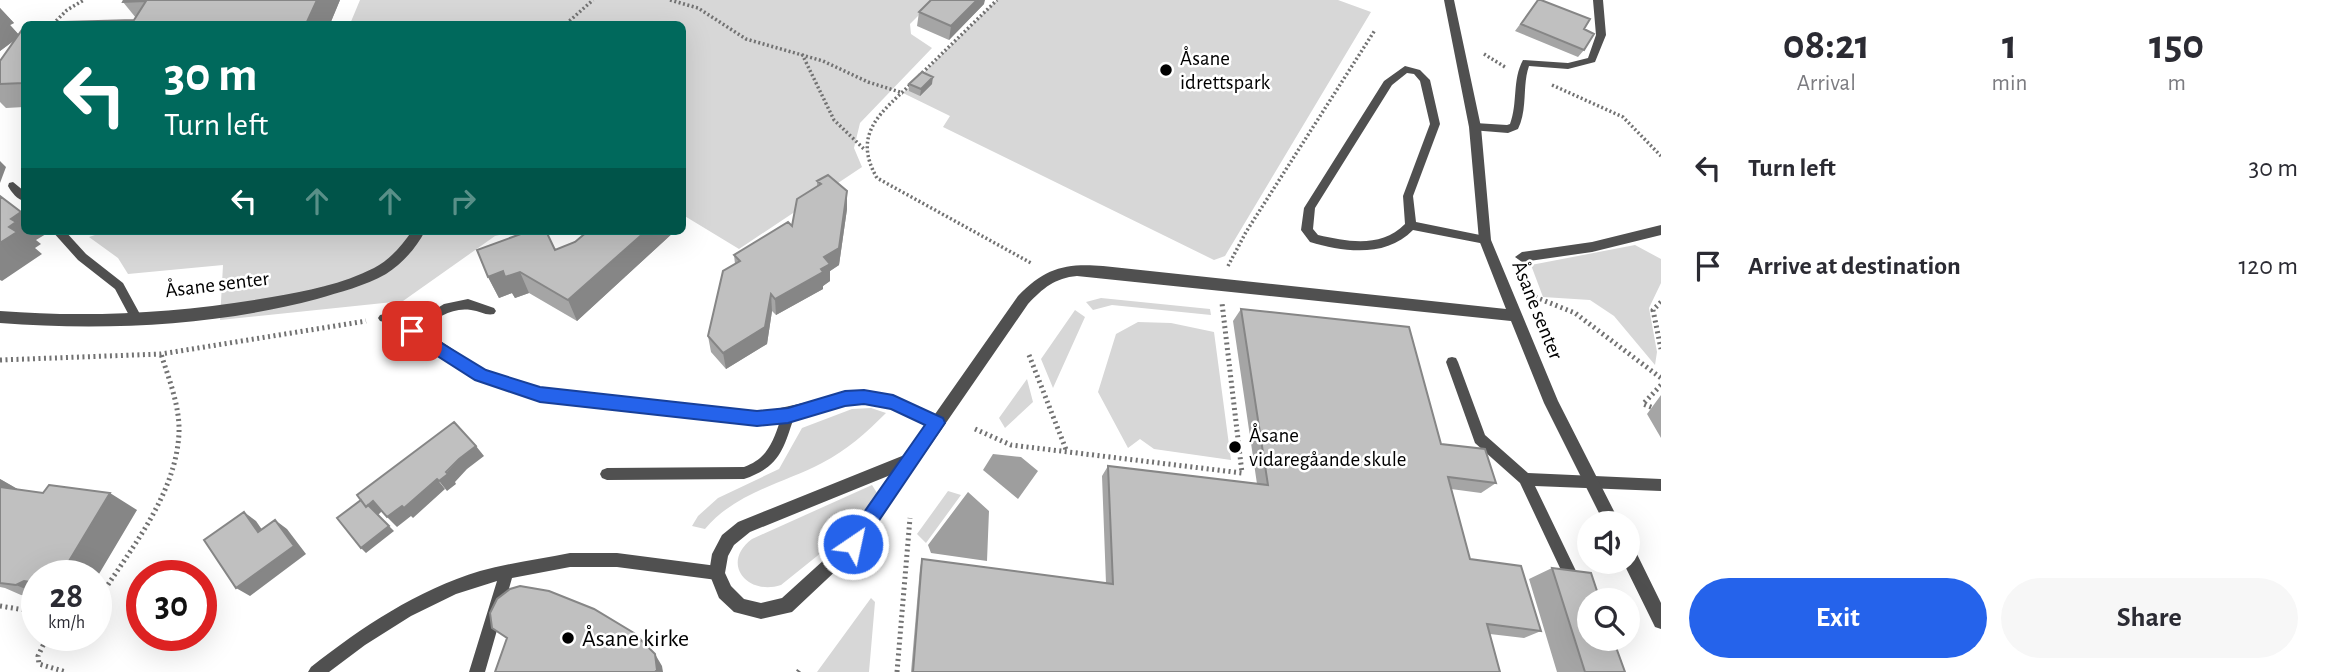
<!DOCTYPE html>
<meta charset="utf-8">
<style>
:root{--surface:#fff;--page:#f7f7f7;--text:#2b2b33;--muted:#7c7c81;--accent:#2563eb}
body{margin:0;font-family:"Alegreya Sans",sans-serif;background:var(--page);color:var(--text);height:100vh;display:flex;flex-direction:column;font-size:26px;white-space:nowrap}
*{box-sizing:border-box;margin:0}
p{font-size:23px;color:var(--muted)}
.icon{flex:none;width:38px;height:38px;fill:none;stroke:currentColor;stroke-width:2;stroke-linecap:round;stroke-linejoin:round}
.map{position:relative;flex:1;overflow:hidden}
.details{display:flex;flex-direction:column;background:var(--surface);width:665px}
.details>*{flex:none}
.top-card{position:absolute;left:21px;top:21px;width:665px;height:214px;border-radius:10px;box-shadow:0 7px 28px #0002;background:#00695c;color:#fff;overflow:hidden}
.tools{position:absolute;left:1577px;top:511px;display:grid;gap:14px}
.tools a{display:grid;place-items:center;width:63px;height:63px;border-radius:50%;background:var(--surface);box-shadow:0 7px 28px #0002;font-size:35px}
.speed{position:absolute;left:21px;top:560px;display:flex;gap:14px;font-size:35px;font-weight:700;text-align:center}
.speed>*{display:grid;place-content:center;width:91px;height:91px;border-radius:50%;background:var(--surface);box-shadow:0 7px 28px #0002;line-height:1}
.speed small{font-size:18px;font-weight:400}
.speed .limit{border:10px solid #d22;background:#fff;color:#111}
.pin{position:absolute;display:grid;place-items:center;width:60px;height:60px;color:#fff;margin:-30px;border-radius:14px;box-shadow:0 4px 10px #0006}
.me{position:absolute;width:77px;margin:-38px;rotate:34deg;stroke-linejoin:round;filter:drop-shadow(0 0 5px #0008)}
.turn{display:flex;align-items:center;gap:24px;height:147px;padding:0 28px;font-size:32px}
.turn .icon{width:91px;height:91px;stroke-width:2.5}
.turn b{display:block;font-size:49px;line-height:60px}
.lanes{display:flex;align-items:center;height:66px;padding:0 28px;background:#0003;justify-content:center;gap:35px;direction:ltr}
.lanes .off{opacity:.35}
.eta{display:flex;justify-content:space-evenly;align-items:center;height:119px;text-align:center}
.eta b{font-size:42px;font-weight:600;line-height:49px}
.button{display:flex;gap:14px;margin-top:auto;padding:14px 28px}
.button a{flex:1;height:80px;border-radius:42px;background:var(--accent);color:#fff;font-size:28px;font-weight:600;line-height:80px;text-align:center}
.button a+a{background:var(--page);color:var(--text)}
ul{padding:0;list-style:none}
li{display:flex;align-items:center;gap:21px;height:98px;padding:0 28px}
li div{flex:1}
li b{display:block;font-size:26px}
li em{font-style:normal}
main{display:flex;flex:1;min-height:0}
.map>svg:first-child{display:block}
.green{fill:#d7d7d7}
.water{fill:#9e9e9e}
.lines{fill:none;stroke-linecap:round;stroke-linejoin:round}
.path-far1{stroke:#727272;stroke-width:3.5;stroke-dasharray:2 2.5;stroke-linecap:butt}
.path{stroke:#727272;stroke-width:5;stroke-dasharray:2 3.5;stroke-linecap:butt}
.lane{fill:#505050;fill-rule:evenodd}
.street{fill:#505050;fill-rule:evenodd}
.wall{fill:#a5a5a5}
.shaded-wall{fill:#868686}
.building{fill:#c0c0c0;stroke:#868686;stroke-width:2}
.route{fill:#2563eb;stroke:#184099;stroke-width:2}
.poi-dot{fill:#000;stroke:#fff;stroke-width:2.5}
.labels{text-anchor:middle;stroke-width:5;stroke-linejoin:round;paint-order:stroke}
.poi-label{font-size:21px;fill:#000;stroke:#fff;text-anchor:start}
.street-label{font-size:21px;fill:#000;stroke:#fff}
.near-poi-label{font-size:24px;fill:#000;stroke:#fff;text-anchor:start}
</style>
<main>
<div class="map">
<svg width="1661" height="672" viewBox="0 0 1661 672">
<rect width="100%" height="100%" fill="#fff"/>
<path class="green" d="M360,0H934L910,24L911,34L932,48L860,123L854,148L862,167L739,249L683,215L682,24H350Z
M997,0H1338L1371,12L1225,256L1214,260L943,127L950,116L903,93Z
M107,231H517L495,236L403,301L220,320L223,265L128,274L118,258L89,237Z
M1635,245L1661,259V283L1649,308L1657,352L1655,365L1614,316L1590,300L1543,297L1531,265Z
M1101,298L1210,309L1211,315L1112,305L1093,310L1086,302Z
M1075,310L1085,317L1053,388L1041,359Z
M1138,322L1171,323L1214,332L1231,460L1154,449L1140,439L1128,448L1098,392L1116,334Z
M1027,379L1033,402L1005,428L999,418Z
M871,408L886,413C866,433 847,450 822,463C782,484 736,492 705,529L692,526L698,516L718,498L779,469L802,428L852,409Z
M872,485L877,493L852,528L781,585C747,596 720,563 752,539Z
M948,491L961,495L926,543L917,534Z
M871,598L875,602L869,672H817Z"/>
<path class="water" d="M993,454L1021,457L1038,471L1018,499L983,470Z
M968,492L989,511L987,561L931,553L928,545Z"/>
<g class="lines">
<path class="path-far1" d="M670,0L698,8L746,39L823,61L868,82L903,93
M53,24L67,10L84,0
M566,24L593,0
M802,54L834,120L865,150
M1484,54L1505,67
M919,76L997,0
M913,82C882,112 851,133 877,178L1031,263
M1552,85L1623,117L1661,156
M1228,266L1246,232L1375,30"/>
<path class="path" d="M1535,297L1575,313L1661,378
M1661,302L1653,310L1661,349
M1029,355L1067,452
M0,360L161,354L366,321
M1661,385L1643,404L1661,411
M975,429L1011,445L1242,473L1222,303
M96,603C128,552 176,496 179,433C180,407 169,379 161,354
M0,606L37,612
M48,635L38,656L39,664L66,672
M798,672L801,668
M897,672L910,518"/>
<path class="lane" d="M1593,0H1603L1606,35L1595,62L1568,69L1529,66C1522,86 1528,108 1518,129L1508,133L1471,130L1470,127L1475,123L1507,125L1510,124C1518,103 1512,80 1523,60L1568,63L1588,58L1596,35Z
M1405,66L1420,70L1430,80L1440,124L1413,196L1416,222L1485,236L1491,240L1489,243L1485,244L1413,230C1386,258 1344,252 1310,242L1301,230L1304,208L1384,81ZM1407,73L1414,74L1420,81L1430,124L1403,196L1405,224C1381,248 1349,242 1318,235L1313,229L1315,208L1392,85Z
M13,182L24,191V201C18,200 11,192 8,186L9,183Z
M52,231H65L86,254L123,283L141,316L139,319H131L115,289L78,260Z
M468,299L494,308L496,311L494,314C486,316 480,311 471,310C452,307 437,318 423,329L485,371L540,389L757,413L835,396L866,392L895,397L942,419L944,423L942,427L937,429C921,423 907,413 892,408C861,396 824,409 794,417C783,451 779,467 744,479L607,480L602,478L600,474L602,470L607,468L744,467C767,459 773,442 780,421L757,425L540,401L477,379L413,336L408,335L399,326L380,321L378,318L380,315C390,312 404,317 413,323L444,304Z
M1452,357L1456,358L1458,362L1485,435L1528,473L1661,479V491L1535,486L1590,600L1589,621L1584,619L1520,483L1475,443L1446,362L1448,358Z
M570,553H617L717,566L722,568L724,573L722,578L717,580L617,567H570L512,578L485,672H469L497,581L456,594L411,616L365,645L329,672H308L311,667C362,627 417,590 480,571C509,563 540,559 570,553Z"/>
<path class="street" d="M1444,0H1454L1481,127L1491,240L1558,401L1620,523H1604L1544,403L1511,321L1077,276C1055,278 1043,288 1028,304L859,549L792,612L761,619L734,612L719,598L709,573L712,554L722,535L738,522L907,454L1018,296C1045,268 1065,263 1103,266L1506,309L1479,240L1469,127ZM893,474L847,539L782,598L761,603L744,599L731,586L725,573L728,556L734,545L750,532Z
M1661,225V235L1592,252L1522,262L1515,257L1522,252L1592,242Z
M412,231H425C416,248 403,263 386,274C365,286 340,292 317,299C215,326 104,331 0,323V311C90,318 182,313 272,297C306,291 343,284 374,268C390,260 402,245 412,231Z
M1628,546L1634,548L1661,603V629L1655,627L1623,562H1628Z"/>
</g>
<path class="wall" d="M340,0L330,24H26L134,20L136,18L123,2Z
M1538,0L1584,29V50L1578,57L1515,31Z
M984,4L949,40L917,26L919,12Z
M0,8L14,23L10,25L19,35L24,27V107L6,108L0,102V61L15,40L0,51Z
M909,84H932L920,96L909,91Z
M817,181L847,209L839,265L830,271V281L823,286V289L776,315L772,311L767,344L726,369L711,352L708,336L735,264L734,255L792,226L817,186Z
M588,231H675L577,321L529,293L515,298L512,293L499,298L488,277L575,242Z
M1241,309L1441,444L1496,483L1481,493L1451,489L1470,559L1541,631L1524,638L1490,634L1500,672H911L920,568L922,559L1106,583L1102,476L1108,466L1257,484L1233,321Z
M1661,395V438L1647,414Z
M0,479L19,490L137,510L37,576V597L21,595L5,588L0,587Z
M1552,568L1625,672H1557L1529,579Z"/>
<path class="shaded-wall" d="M317,0H340L330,24H306Z
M977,0H985L984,4L949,40L951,26Z
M0,8L14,23L10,25L20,36L0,51Z
M933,77L932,84L920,96L921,89Z
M0,161L6,167L0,183Z
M847,191V209L839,265L830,271V281L823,286V289L776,315L775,299L824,257Z
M21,212L24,215V231H43L46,234L36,240L41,244L35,248L42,254L2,281L0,280V243L9,227L11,219Z
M646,231H675L577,321L568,300Z
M503,271L520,272L529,293L515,298L512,293L499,298L488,277Z
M771,294L772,311L767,344L726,369L723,353Z
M476,446L484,456L467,469L455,482L456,484L447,491L439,481L459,459Z
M0,479L28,495L0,491Z
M437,479L445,489L413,518L411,516L397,527L387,517Z
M110,493L137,510L96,579V576H60Z
M373,501L383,510L378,515L394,531L366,553L361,548L366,507Z
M244,512L256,521L270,541L258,532Z
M275,520L287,529L306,554L250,596L236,588Z
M24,581L37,587V594L16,585Z
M655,654L662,666L663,672H655Z"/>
<path class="building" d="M124,0H317L306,24H26L27,23L134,20L146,1L123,2Z
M931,0H977L951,26L919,12Z
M1538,0H1541L1590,19L1584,29L1594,34L1584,50L1521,24Z
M24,27V83L0,84V61Z
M922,72L933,77L921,89L909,84Z
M828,175L847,191L839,248L824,257L830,264L821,269L823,272L775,299L771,294L765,327L723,353L708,336L723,271L740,261L734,255L788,222L792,226L797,199L821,184L817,181Z
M0,196L21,212L11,219L16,222L9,227L17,232L0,243Z
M529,231H546L555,250L575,242L588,231H646L568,300L520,272L505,277L503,271L488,277L477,250Z
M1241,309L1409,327L1441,444L1485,449L1496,483L1448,477L1470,559L1521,566L1541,631L1487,624L1500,672H913L922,559L1113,584L1108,466L1268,485Z
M454,422L476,446L459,459L446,472L448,474L439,481L437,479L404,508L402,506L387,517L373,501L366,507L357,495Z
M49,485L110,493L60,576H37V583L24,581L16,585L0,583V487L43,493Z
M361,500L366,507L368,505L389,526L361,548L337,518Z
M244,512L258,532L275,520L294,546L236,588L204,540Z
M1552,568L1591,573L1600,600H1589V639H1613L1625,672H1585Z
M520,586L549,591L594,609L634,633L655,654L657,670L655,672H495L507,638L492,628L490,613L497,599L510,589Z"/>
<path class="route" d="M412,325L486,370L540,387L757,411L788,408L845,391L864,390L893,395L943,418L945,423L859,550L853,553L846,550L844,544L846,538L925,425L891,409L864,404L845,406L788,423L757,426L540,402L475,380L406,336V326Z"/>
<g class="poi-dot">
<circle cx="1166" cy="70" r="7"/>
<circle cx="1235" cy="447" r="7"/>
<circle cx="568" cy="638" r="7"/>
</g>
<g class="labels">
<g class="poi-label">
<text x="1180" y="65">Åsane<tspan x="1180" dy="24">idrettspark</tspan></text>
<text x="1249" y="442">Åsane<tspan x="1249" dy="24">vidaregåande skule</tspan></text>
</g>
<g class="street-label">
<text transform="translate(217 284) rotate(-7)" y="7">Åsane senter</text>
<text transform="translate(1538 310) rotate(68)" y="7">Åsane senter</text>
</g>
<g class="near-poi-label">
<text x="582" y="646">Åsane kirke</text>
</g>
</g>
</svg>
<div class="tools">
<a><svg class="icon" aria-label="sound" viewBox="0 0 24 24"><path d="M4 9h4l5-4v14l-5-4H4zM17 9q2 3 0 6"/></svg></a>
<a><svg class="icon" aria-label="search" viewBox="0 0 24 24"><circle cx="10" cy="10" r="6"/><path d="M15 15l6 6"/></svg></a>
</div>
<div class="speed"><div>28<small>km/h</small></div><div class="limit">30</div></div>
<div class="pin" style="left:412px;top:331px;background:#d93025"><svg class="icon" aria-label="arrive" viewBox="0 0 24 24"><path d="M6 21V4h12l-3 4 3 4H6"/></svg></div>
<svg class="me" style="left:853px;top:544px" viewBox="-20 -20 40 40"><circle r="17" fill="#2563eb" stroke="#fff" stroke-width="3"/><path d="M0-11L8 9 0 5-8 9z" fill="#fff"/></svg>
<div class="top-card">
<div class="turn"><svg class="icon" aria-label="left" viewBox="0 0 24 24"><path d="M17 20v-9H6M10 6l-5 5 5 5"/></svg><div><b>30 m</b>Turn left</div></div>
<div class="lanes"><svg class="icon" aria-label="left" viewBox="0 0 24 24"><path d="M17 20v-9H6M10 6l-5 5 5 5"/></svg><svg class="icon off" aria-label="ahead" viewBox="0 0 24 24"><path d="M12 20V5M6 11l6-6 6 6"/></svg><svg class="icon off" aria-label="ahead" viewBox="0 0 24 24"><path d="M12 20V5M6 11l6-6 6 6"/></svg><svg class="icon off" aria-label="right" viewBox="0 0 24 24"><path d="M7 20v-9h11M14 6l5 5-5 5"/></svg></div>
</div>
</div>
<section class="details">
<div class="eta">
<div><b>08:21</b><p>Arrival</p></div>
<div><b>1</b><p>min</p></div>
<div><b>150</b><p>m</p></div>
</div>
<ul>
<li><svg class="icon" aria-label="left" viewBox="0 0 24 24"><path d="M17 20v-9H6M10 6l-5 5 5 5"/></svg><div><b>Turn left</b></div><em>30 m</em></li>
<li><svg class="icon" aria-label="arrive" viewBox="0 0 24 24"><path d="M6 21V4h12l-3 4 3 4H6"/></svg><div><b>Arrive at destination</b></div><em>120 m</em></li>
</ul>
<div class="button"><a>Exit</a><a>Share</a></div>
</section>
</main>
